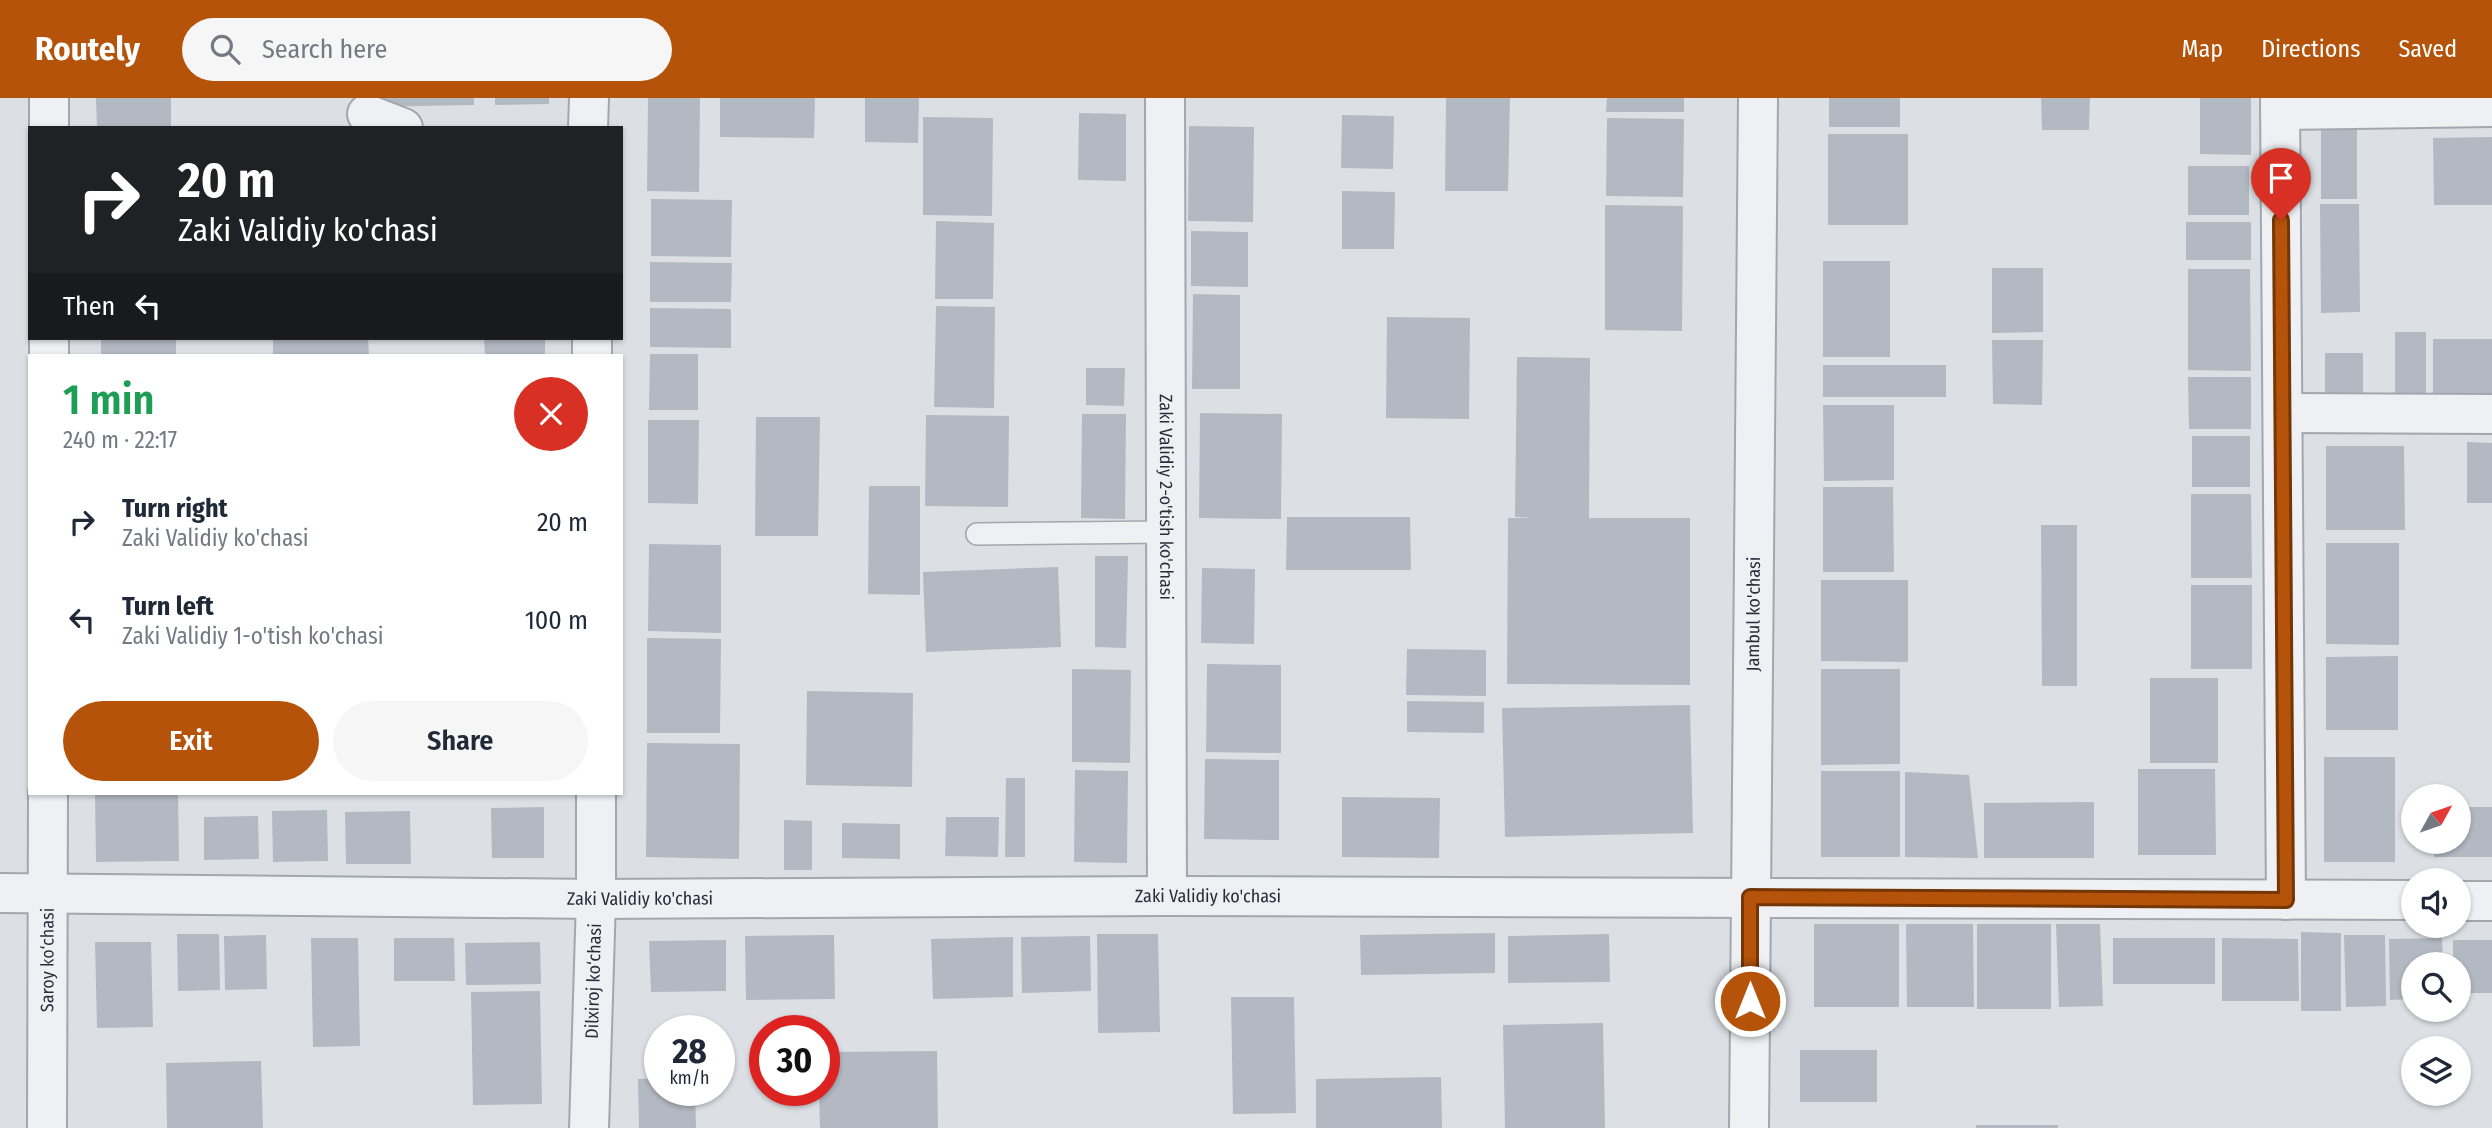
<!DOCTYPE html>
<meta charset="utf-8">
<style>
:root{--surface:#fff;--page:#f6f6f7;--text:#1f2937;--muted:#747a83;--accent:#b45309}
body{margin:0;font-family:"Fira Sans Condensed",sans-serif;background:var(--page);color:var(--text);height:100vh;display:flex;flex-direction:column;font-size:26px;white-space:nowrap}
*{box-sizing:border-box;margin:0}
p{font-size:23px;color:var(--muted)}
.icon{flex:none;width:38px;height:38px;fill:none;stroke:currentColor;stroke-width:2;stroke-linecap:round;stroke-linejoin:round}
.map{position:relative;flex:1;overflow:hidden}
.details{position:absolute;left:28px;top:256px;width:595px;height:441px;display:flex;flex-direction:column;background:var(--surface);border-radius:0px;box-shadow:0 2px 5px #0004}
.details>*{flex:none}
.top-card{position:absolute;left:28px;top:28px;width:595px;height:214px;border-radius:0px;box-shadow:0 2px 5px #0004;background:#202124;color:#fff;overflow:hidden}
.needle{width:46px;rotate:50deg}
.fabs{position:absolute;left:2401px;top:686px;display:grid;gap:14px}
.fabs a{display:grid;place-items:center;width:70px;height:70px;border-radius:50%;background:var(--surface);box-shadow:0 2px 5px #0004;font-size:35px}
.speed{position:absolute;left:644px;top:917px;display:flex;gap:14px;font-size:35px;font-weight:700;text-align:center}
.speed>*{display:grid;place-content:center;width:91px;height:91px;border-radius:50%;background:var(--surface);box-shadow:0 2px 5px #0004;line-height:1}
.speed small{font-size:18px;font-weight:400}
.speed .limit{border:10px solid #d22;background:#fff;color:#111}
.pin{position:absolute;display:grid;place-items:center;width:60px;height:60px;color:#fff;margin:-72px -30px;border-radius:50% 50% 50% 0;rotate:-45deg;box-shadow:0 0 7px #0007}
.pin .icon{rotate:45deg}
.me{position:absolute;width:77px;margin:-38px;rotate:0deg;stroke-linejoin:round;filter:drop-shadow(0 0 5px #0008)}
.turn{display:flex;align-items:center;gap:24px;height:147px;padding:0 35px;font-size:32px}
.turn .icon{width:91px;height:91px;stroke-width:2.5}
.turn b{display:block;font-size:49px;line-height:60px}
.then{display:flex;align-items:center;height:66px;padding:0 35px;background:#0003;gap:14px;font-size:26px}
.round{display:grid;place-items:center;flex:none;width:74px;height:74px;border-radius:37px;background:var(--page)}
.summary{display:flex;align-items:center;justify-content:space-between;height:119px;padding:0 35px}
h1{font-size:42px;font-weight:600;line-height:52px;color:#1e9e55}
.button{display:flex;gap:14px;margin-top:auto;padding:14px 35px}
.button a{flex:1;height:80px;border-radius:42px;background:var(--accent);color:#fff;font-size:28px;font-weight:600;line-height:80px;text-align:center}
.button a+a{background:var(--page);color:var(--text)}
ul{padding:0;list-style:none}
li{display:flex;align-items:center;gap:21px;height:98px;padding:0 35px}
li div{flex:1}
li b{display:block;font-size:26px}
li em{font-style:normal}
header{display:flex;align-items:center;gap:42px;box-sizing:border-box;height:98px;padding:0 35px;background:var(--accent);color:#fff}
header strong{font-size:33px}
nav{display:flex;gap:38px;margin-inline-start:auto;font-size:24px}
.search{width:490px;height:63px;background:var(--page);display:flex;align-items:center;gap:18px;box-sizing:border-box;padding:0 24px;border-radius:38px;color:var(--muted);font-size:26px}
.map>svg:first-child{display:block}
.building{fill:#b3b9c2}
.lines{fill:none;stroke-linecap:round;stroke-linejoin:round}
.lane-casing{stroke:#a2a7af;stroke-width:24}
.street-casing{stroke:#a2a7af;stroke-width:42}
.lane{stroke:#eef0f4;stroke-width:21}
.street{stroke:#eef0f4;stroke-width:38}
.route-casing{stroke:#753606;stroke-width:18}
.route{stroke:#b45309;stroke-width:12}
.labels{text-anchor:middle;stroke-width:5;stroke-linejoin:round;paint-order:stroke}
.street-label{font-size:18px;fill:#262e3b;stroke:#ebeef3}
</style>
<header>
<strong>Routely</strong>
<div class="search"><svg class="icon" aria-label="search" viewBox="0 0 24 24"><circle cx="10" cy="10" r="6"/><path d="M15 15l6 6"/></svg>Search here</div>
<nav><a>Map</a><a>Directions</a><a>Saved</a></nav>
</header>
<div class="map">
<svg width="2492" height="1030" viewBox="0 0 2492 1030">
<rect width="100%" height="100%" fill="#dce0e5"/>
<path class="building" d="M96,0H171V30H97Z
M362,0H474V7L362,9Z
M495,0H549V6L495,7Z
M648,0H700L699,94L647,93Z
M720,0H815L814,40L720,39Z
M865,0H919L918,45L865,44Z
M1446,0H1510L1508,93H1445Z
M1607,0H1684V14H1606Z
M1829,0H1900V29H1829Z
M2041,0H2090L2089,32H2042Z
M2200,0H2251V57L2200,56Z
M1079,15L1126,16V83L1078,82Z
M1342,17L1394,18L1393,71L1341,70Z
M923,19L993,20L992,118L923,117Z
M1607,20L1684,21L1683,99L1606,98Z
M1189,28L1254,29L1253,124L1188,123Z
M2321,32H2357V101H2321Z
M1828,36H1908V127H1828Z
M2492,39V107H2434L2433,40Z
M2188,68H2249V117H2188Z
M1342,93L1395,94L1394,151H1342Z
M651,101L732,102L731,159L651,158Z
M2320,106H2359L2360,214L2321,215Z
M1605,107L1683,108L1682,233L1605,232Z
M936,123L994,125L993,201H935Z
M2186,124H2251V162H2186Z
M1191,133L1248,134V189L1191,188Z
M1823,163H1890V259H1823Z
M650,164L732,165L731,204H650Z
M1992,170H2043V234L1992,235Z
M2188,171H2250L2251,273L2188,272Z
M1193,196L1240,197V291H1192Z
M936,208L995,209L994,310L934,309Z
M650,210L731,211V250L650,249Z
M1387,219L1470,220L1469,321L1386,320Z
M2395,234H2426V297H2395Z
M101,240H176V257H101Z
M273,240H368L369,257H273Z
M484,240H545V257H485Z
M2433,241H2492V296H2433Z
M1992,242H2043L2042,307L1993,306Z
M2325,255H2363V302H2325Z
M650,256H698V312H649Z
M1517,259L1590,260L1589,420H1690V587L1507,586L1508,420H1533L1515,419Z
M1823,267H1946V299H1823Z
M1086,270H1125L1124,308L1086,307Z
M2188,279H2251V331H2189Z
M1823,307H1894V382L1824,383Z
M1200,315L1282,316L1281,421L1199,420Z
M1082,316H1126L1125,421L1081,420Z
M926,317L1009,318L1008,409L925,408Z
M756,319H820L818,438H755Z
M648,322H699L698,406L648,405Z
M2192,338H2250V389H2192Z
M2467,344L2492,345V405H2467Z
M2326,348H2404L2405,432H2326Z
M869,388H920V497L868,496Z
M1823,389H1893L1894,474H1823Z
M2191,396H2251L2252,480H2191Z
M1287,419H1410L1411,472H1286Z
M2041,427H2077V588H2042Z
M2326,445H2399V547L2326,546Z
M649,446L721,447V535L648,533Z
M1095,458H1128L1126,550L1095,549Z
M1058,469L1061,549L926,554L923,474Z
M1202,470L1255,471L1254,546L1201,545Z
M1821,482H1908V564L1821,563Z
M2191,487H2252V571H2191Z
M647,540L721,541L720,635H647Z
M1407,551L1486,552V598L1406,597Z
M2398,558V632H2326V559Z
M1207,566L1281,567V655L1206,654Z
M1072,571L1131,572L1130,665L1072,664Z
M1821,571H1900V666L1821,667Z
M2150,580H2218V665H2150Z
M807,593L913,595L912,689L806,687Z
M1407,603L1484,604V635L1407,634Z
M1690,607L1693,735L1505,739L1502,610Z
M647,645L740,646L739,761L646,759Z
M2324,659H2395V764H2324Z
M1205,661L1279,662V742L1204,741Z
M2138,671H2215L2216,757H2138Z
M1075,672L1128,673L1127,765L1074,764Z
M1821,673H1900V759H1821Z
M1905,674L1969,677L1978,760L1905,759Z
M1006,680H1025V759H1005Z
M95,695H178L179,763L96,764Z
M1342,699L1440,700L1439,760L1342,759Z
M2094,704V760H1984V705Z
M544,709V760H492L491,710Z
M2459,709H2492V759H2434V744H2459Z
M327,712L328,763L273,764L272,713Z
M410,713L411,766H346L345,714Z
M258,718L259,761L204,762V719Z
M946,719H999L998,759L945,758Z
M784,722L812,723V772H784Z
M842,725L900,726V761L842,760Z
M1814,826H1899V909H1814Z
M1906,826H1973L1974,909H1907Z
M1977,826H2051V911H1977Z
M2056,826H2100L2103,908L2059,909Z
M2301,834L2341,835V913H2301Z
M1495,835V875L1361,877L1360,837Z
M177,836H219L220,892L178,893Z
M1097,836H1158L1160,934L1098,935Z
M1609,836L1610,884L1508,885V838Z
M266,837L267,891L225,892L224,838Z
M834,837L835,901L746,902L745,838Z
M2344,837H2385L2386,908L2346,909Z
M1090,838L1091,893L1022,895L1021,839Z
M1013,839V899L933,901L931,841Z
M311,840H358L360,948L313,949Z
M394,840H454L455,883H394Z
M2113,840H2215V886H2113Z
M2222,840L2298,841L2299,903H2222Z
M2442,840L2443,866H2413V901L2390,902L2389,841Z
M726,842V893L651,894L649,843Z
M2453,842H2492V895H2459V866H2453Z
M95,844H151L153,929L97,930Z
M540,844L541,886L466,887L465,845Z
M540,893L542,1006L473,1007L471,894Z
M1231,899H1294L1296,1015L1233,1016Z
M1603,925L1605,1030H1505L1503,927Z
M1800,952H1877V1004H1800Z
M937,953L938,1030H820L819,992H824V954Z
M261,963L263,1030H167L166,965Z
M1441,979L1442,1030H1316V981Z
M660,980V992H695L696,1030H639L638,981Z
M1976,1027H2058V1030H1976Z"/>
<g class="lines">
<g class="lane-casing">
<path id="lane" d="M977,436L1167,434"/>
</g>
<g class="street-casing">
<g id="street">
<path id="s1" d="M1165,0L1167,798"/>
<path d="M2280,0L2286,802"/>
<path d="M2280,12L2492,9"/>
<path d="M367,16L403,30"/>
<path d="M49,30V0"/>
<path d="M588,30L589,0"/>
<path d="M592,240V257"/>
<path d="M49,257V240"/>
<path d="M2284,315L2492,316"/>
<path id="s2" d="M0,795L596,801L1167,798L2413,802"/>
<path d="M2459,803H2492"/>
<path id="s3" d="M47,1030L48,695"/>
<path id="s4" d="M589,1030L596,801V695"/>
<path id="s5" d="M1749,1030L1758,0"/>
</g>
</g>
<use href="#lane" class="lane"/>
<use href="#street" class="street"/>
</g>
<g class="lines">
<g class="route-casing">
<path id="route" d="M1750,903V799L2286,802L2281,122"/>
</g>
<use href="#route" class="route"/>
</g>
<g class="labels">
<g class="street-label">
<text dy="6" stroke="none"><textPath href="#s1" startOffset="399">Zaki Validiy 2-o'tish ko'chasi</textPath></text>
<text dy="6" stroke="none"><textPath href="#s5" startOffset="514">Jambul ko'chasi</textPath></text>
<text dy="6" stroke="none"><textPath href="#s2" startOffset="1208">Zaki Validiy ko'chasi</textPath></text>
<text dy="6" stroke="none"><textPath href="#s2" startOffset="640">Zaki Validiy ko'chasi</textPath></text>
<text dy="6" stroke="none"><textPath href="#s3" startOffset="168">Saroy ko‘chasi</textPath></text>
<text dy="6" stroke="none"><textPath href="#s4" startOffset="147">Dilxiroj ko‘chasi</textPath></text>
</g>
</g>
</svg>
<div class="fabs">
<a><svg class="needle" viewBox="-14 -14 28 28"><path d="M0-13l5 13h-10z" fill="#e53935"/><path d="M0 13l5-13h-10z" fill="#747a83"/></svg></a>
<a><svg class="icon" aria-label="sound" viewBox="0 0 24 24"><path d="M4 9h4l5-4v14l-5-4H4zM17 9q2 3 0 6"/></svg></a>
<a><svg class="icon" aria-label="search" viewBox="0 0 24 24"><circle cx="10" cy="10" r="6"/><path d="M15 15l6 6"/></svg></a>
<a><svg class="icon" aria-label="layers" viewBox="0 0 24 24"><path d="M12 4l9 5-9 5-9-5zM3 14l9 5 9-5"/></svg></a>
</div>
<div class="speed"><div>28<small>km/h</small></div><div class="limit">30</div></div>
<div class="pin" style="left:2281px;top:122px;background:#d93025"><svg class="icon" aria-label="arrive" viewBox="0 0 24 24"><path d="M6 21V4h12l-3 4 3 4H6"/></svg></div>
<svg class="me" style="left:1750px;top:903px" viewBox="-20 -20 40 40"><circle r="17" fill="#b45309" stroke="#fff" stroke-width="3"/><path d="M0-11L8 9 0 5-8 9z" fill="#fff"/></svg>
<div class="top-card">
<div class="turn"><svg class="icon" aria-label="right" viewBox="0 0 24 24"><path d="M7 20v-9h11M14 6l5 5-5 5"/></svg><div><b>20 m</b>Zaki Validiy ko'chasi</div></div>
<div class="then">Then<svg class="icon" aria-label="left" viewBox="0 0 24 24"><path d="M17 20v-9H6M10 6l-5 5 5 5"/></svg></div>
</div>
<section class="details">
<div class="summary"><div><h1>1 min</h1><p>240 m · 22:17</p></div><a class="round" style="background:#d93025;color:#fff"><svg class="icon" aria-label="close" viewBox="0 0 24 24"><path d="M6 6l12 12M18 6L6 18"/></svg></a></div>
<ul>
<li><svg class="icon" aria-label="right" viewBox="0 0 24 24"><path d="M7 20v-9h11M14 6l5 5-5 5"/></svg><div><b>Turn right</b><p>Zaki Validiy ko'chasi</p></div><em>20 m</em></li>
<li><svg class="icon" aria-label="left" viewBox="0 0 24 24"><path d="M17 20v-9H6M10 6l-5 5 5 5"/></svg><div><b>Turn left</b><p>Zaki Validiy 1-o'tish ko'chasi</p></div><em>100 m</em></li>
</ul>
<div class="button"><a>Exit</a><a>Share</a></div>
</section>
</div>
